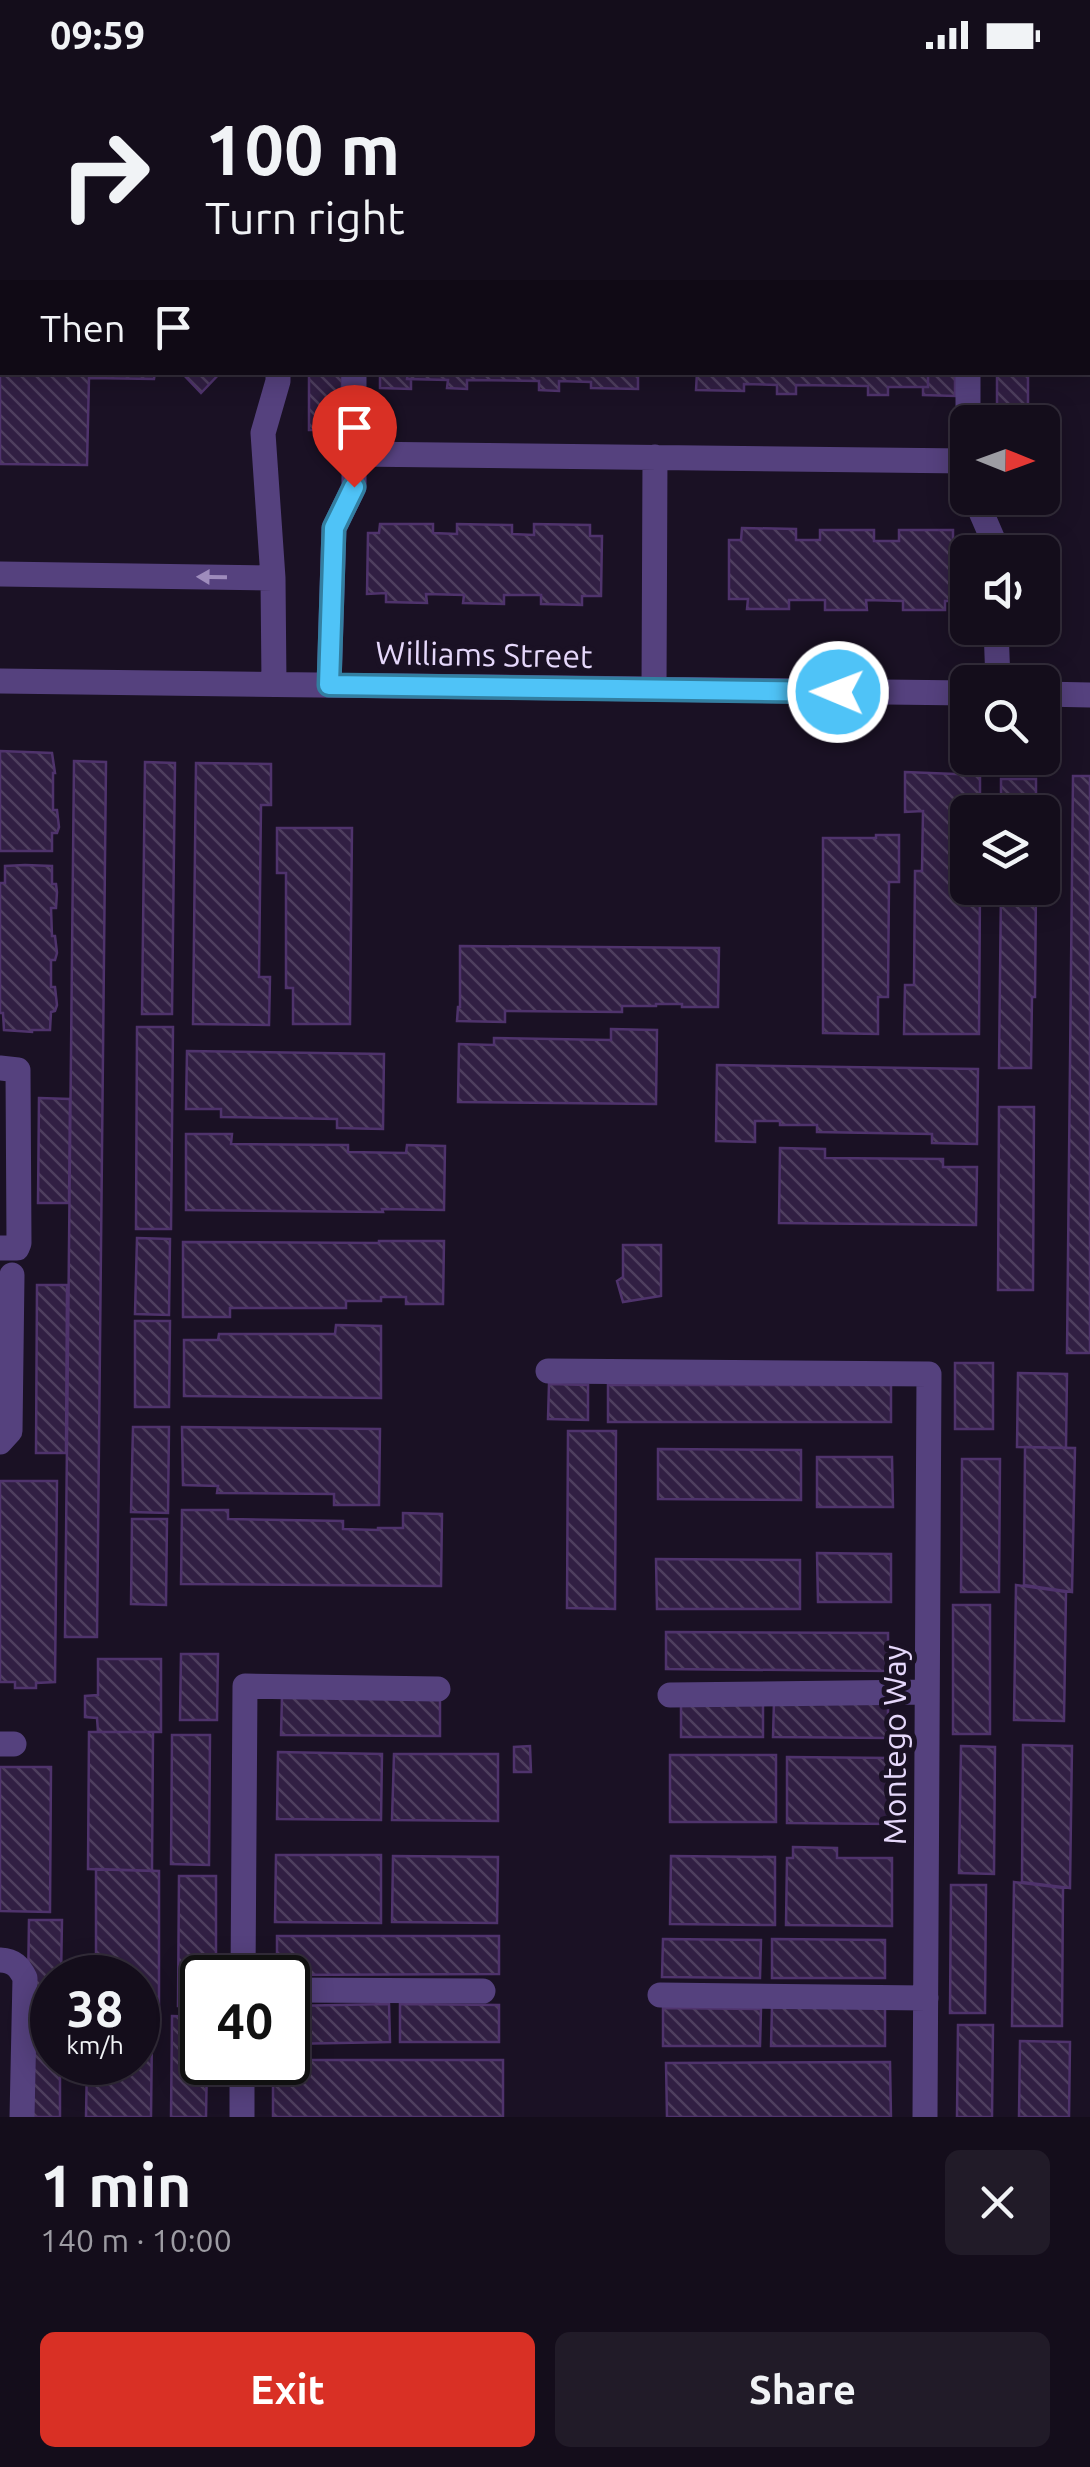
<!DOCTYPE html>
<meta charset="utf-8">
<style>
:root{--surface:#140d1b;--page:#211b28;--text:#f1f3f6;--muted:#9d9ca3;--line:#332d3a;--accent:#d93025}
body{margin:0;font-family:Ubuntu,sans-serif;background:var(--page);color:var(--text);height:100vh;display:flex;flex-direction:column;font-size:38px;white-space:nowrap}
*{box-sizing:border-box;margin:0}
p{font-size:32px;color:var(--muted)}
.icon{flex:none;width:55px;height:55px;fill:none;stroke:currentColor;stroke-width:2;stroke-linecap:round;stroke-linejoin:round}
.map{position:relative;height:2047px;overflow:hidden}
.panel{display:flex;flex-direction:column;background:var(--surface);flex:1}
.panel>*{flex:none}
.guide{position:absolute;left:0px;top:0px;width:1090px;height:305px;box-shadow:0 5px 25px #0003,0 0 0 2px var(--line);background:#140d1b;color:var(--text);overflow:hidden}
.needle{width:65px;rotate:91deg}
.buttons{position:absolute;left:950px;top:335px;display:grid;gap:20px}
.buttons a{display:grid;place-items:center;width:110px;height:110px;border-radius:15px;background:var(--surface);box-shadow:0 5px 25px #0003,0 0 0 2px var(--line);font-size:50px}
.speed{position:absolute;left:30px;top:1885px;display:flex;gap:20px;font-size:50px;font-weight:700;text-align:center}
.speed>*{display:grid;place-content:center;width:130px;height:130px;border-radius:50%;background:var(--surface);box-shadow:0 5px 25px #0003,0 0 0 2px var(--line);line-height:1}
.speed small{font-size:25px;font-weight:400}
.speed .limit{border:5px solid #111;border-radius:15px;background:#fff;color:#111}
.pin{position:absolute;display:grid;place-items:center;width:85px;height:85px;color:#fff;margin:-102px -42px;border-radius:50% 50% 50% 0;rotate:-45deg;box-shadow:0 0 10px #0007}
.pin .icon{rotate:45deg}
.me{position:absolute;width:110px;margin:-55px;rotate:271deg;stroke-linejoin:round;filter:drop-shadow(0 0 8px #0008)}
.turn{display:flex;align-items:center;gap:35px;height:210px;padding:0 40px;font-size:45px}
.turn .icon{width:130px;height:130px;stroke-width:2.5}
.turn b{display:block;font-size:70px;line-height:85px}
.then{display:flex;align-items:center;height:95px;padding:0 40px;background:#0003;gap:20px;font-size:38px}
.round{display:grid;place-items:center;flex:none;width:105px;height:105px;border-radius:15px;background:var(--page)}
.overview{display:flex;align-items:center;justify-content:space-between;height:170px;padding:0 40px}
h1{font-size:60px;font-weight:700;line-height:75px}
.button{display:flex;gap:20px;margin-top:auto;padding:20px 40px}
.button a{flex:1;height:115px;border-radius:15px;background:var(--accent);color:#fff;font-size:40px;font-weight:700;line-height:115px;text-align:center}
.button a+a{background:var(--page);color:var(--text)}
.status{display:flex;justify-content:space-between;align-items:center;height:70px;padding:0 50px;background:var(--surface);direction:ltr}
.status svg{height:28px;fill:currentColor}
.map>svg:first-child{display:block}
.building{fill:url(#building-back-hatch);stroke:#4f336c;stroke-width:2.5}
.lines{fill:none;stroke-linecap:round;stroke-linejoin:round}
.minor{stroke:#55417e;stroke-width:25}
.oneway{fill:#9e8cbc}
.route-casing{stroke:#337fa1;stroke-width:25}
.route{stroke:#4fc3f7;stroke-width:18}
.labels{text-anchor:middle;stroke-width:10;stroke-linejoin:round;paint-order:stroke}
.street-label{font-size:32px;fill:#e6d8fb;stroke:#1a1124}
</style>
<div class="status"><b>09:59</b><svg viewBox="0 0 49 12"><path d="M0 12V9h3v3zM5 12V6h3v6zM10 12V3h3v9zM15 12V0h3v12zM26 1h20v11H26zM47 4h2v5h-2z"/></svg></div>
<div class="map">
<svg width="1090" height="2047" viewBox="0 0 1090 2047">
<defs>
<pattern id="building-back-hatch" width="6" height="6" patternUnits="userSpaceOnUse" patternTransform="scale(2.5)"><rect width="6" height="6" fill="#311f43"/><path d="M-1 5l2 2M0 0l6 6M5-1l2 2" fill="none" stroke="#4f3f5f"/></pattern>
</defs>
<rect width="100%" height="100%" fill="#1a1124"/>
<path class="building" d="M384,0H469V2H384Z
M869,0H955L954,2H869Z
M1088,16H1090V86H1088Z
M1088,107H1090V170H1088Z
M1090,194V272L1088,268V196Z
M0,237H2V302H155L154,309L89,308L87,395L0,394Z
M181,302H221L201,323Z
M309,302H342V360H309Z
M380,302H408L407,309H411V319L380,318Z
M408,302H638V319L591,318V312L559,311V321L539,320V311L467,310V319L447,318L448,310L407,309Z
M697,302H928V317H888V325H868V316L796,315V324H777V315L744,314V321L696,320Z
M928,302H955V326L923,325V317H928Z
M997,302H1028V352H997Z
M380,454H433V463L457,464V454L512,455V464L534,465V454L590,455V466H602L601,526H582V535L541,534V525H504V534L463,533L464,525L426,524L427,533L386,532V523L367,524L368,463H379Z
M742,458L796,459V470H820V460H874V471H899V460H953V471H964V531H945V540H903V531L866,530L867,540H825V530H789V539H747L748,529H729V470H741Z
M0,681L52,683L55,703H53V740H57L59,757L57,763H52V781H0Z
M74,691L106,692L97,1567H65Z
M145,692L175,693L172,944H142Z
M196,693L271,694V735H261L259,907H270L269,955L193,954Z
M905,702L980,705V742H968V818H980L979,964H904L905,915H914L915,801H922L923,741L905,742Z
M1073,706H1090V1283H1067Z
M1001,709H1036V742H1001Z
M277,758H352L350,954H293V918H286V803H277Z
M876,765H899V812H889L888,927H878V964L823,963V768H876Z
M25,795L52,796V814H56L57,822L56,838H51L52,866H55L57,883L55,890H51V917H55L57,935L55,941L51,942L50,960H32V962L4,960L3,943H0V813H5V796Z
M1001,818H1036L1035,927H1032L1031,998H999Z
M460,876L719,878L718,937H682V934H656V936H622V942L505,941V952L457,951L458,937H460Z
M137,957H173L171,1159H136Z
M611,959L657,960L656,1034L458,1032L459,974L494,975V968L611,970Z
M187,981L384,984L383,1059L337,1058V1049L221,1047V1039H186Z
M717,995L978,999L977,1074L932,1073V1064L817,1062V1055H780V1051H755V1072L716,1071Z
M39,1028L70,1029L69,1133H38Z
M999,1037H1034L1033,1220H998Z
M186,1064H232L231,1074L348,1075V1082L406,1083L407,1075L445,1076L444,1140L382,1139L383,1142L186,1140Z
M780,1078L825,1079V1088L943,1089V1097H977L976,1155L779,1153Z
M137,1168L170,1169L169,1245L135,1244Z
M379,1171H444L443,1234H406V1227H381V1231H346V1238H230V1247H183V1172L379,1173Z
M623,1175H661V1226L623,1232L617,1211L623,1207Z
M37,1215H67L66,1383H36Z
M135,1251H170L169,1337H135Z
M336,1255L381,1256V1328L184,1326V1270H218L219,1264H335Z
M955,1293H993V1359H955Z
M1018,1303L1067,1304L1066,1378L1017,1377Z
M549,1314L588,1315V1350L548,1349Z
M608,1315H891V1352H608Z
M133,1357H169L168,1443L131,1442Z
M182,1357L380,1359L379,1435H334V1424L217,1423L218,1416L183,1415Z
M568,1361H616L615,1539L567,1538Z
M1025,1377L1075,1378L1072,1522L1024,1515Z
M658,1379L801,1380V1430L658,1429Z
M817,1387H892L893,1437H817Z
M962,1389H1000L999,1522H961Z
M0,1411H57L55,1612L36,1613V1618H15V1612H0Z
M182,1440H228V1449L343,1451V1459L378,1460V1458H403V1443L442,1444L441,1516L181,1514Z
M132,1449H167L166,1535L131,1534Z
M817,1483L891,1484V1532H818Z
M656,1489L800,1490V1539H657Z
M1016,1515L1066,1522L1064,1651L1014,1650Z
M953,1535H990V1664H953Z
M666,1562L888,1563V1601L666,1599Z
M181,1584H218L217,1650H180Z
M98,1589H161V1662H98L97,1648L85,1647V1626L98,1625Z
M282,1627L440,1629V1666L281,1665Z
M681,1630H763V1667H681Z
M774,1631H888V1668L773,1667Z
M89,1662H153L152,1801L88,1799Z
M172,1665H210L209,1795L171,1794Z
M1023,1675L1072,1676L1070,1818L1022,1812Z
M530,1676L531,1702H514V1677Z
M961,1676L995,1677L994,1804L959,1803Z
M278,1682L382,1684L381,1750L277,1749Z
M394,1684H498V1751L392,1750Z
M670,1685H776V1752H670Z
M787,1687L893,1688L892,1754L787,1753Z
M0,1697H51L50,1842L0,1841Z
M793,1777L837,1778V1788H892V1856L786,1855L787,1788H793Z
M276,1785H381V1853L275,1852Z
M393,1786L498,1787L497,1853L392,1852Z
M671,1786L775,1787V1855L670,1854Z
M96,1799L159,1801V1944H138V1908H96Z
M179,1806H216V1908H202V1936H178Z
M1014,1812L1063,1818L1062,1956H1012Z
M951,1815H986L985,1943H950Z
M29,1850H62L61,1908H52V1992H60V2047H26Z
M277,1866H499V1904L277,1905Z
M663,1869L761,1870L760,1908L662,1907Z
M772,1869L885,1870V1908H772Z
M389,1934L390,1972L288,1974V1936Z
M400,1934L499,1935V1972H400Z
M772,1937L885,1938V1976H771Z
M663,1938L761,1939L760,1976H663Z
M172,1946L202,1947V1992H207L206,2047H171Z
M958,1955H993L992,2047H957Z
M138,1961H152L151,2047H86L87,1992H138Z
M1020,1971L1070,1972L1069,2047H1019Z
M288,1990H503V2047H273V1992H288Z
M890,1992L891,2047H667L666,1993Z"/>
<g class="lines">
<path class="minor" d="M281,2V0
M354,2V0
M970,2V0
M354,384L967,391
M968,409V302
M975,428L994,472L995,482
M0,504L273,508L274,614
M273,508L263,363L278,311V302
M996,558L998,612
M0,611L968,623
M329,615L334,458L354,417V302
M654,619L655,387
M1042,624L1090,625
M0,998L18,1000L19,1173L17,1178H0
M548,1301L929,1304L925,2047
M0,1372L10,1361L12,1205
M670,1625L927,1622
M0,1674H14
M0,1890C14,1891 19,1896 25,1908L22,2047
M243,1908L245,1616L438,1619
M288,1920L483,1921
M660,1925L926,1928
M242,2047V1992"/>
</g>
<defs><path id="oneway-solid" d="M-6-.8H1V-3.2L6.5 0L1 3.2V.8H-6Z" transform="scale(2.5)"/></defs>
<use class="oneway" href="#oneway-solid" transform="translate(212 507) rotate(-179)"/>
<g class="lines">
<g class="route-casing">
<path id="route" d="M354,417L334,458L329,615L838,622"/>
</g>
<use href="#route" class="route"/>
</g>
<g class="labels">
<g class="street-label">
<text transform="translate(484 585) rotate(1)" y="11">Williams Street</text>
<text transform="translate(895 1675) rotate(-90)" y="11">Montego Way</text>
</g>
</g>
</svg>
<div class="buttons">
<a><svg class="needle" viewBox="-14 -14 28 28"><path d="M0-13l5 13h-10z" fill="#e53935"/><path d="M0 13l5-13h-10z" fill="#9d9ca3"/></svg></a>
<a><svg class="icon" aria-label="sound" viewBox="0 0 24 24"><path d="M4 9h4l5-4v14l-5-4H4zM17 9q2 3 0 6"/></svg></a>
<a><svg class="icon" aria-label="search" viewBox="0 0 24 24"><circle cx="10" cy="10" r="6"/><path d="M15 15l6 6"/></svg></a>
<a><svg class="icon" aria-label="layers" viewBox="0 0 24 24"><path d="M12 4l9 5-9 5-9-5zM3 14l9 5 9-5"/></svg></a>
</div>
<div class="speed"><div>38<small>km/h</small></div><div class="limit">40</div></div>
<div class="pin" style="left:354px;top:417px;background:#d93025"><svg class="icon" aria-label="arrive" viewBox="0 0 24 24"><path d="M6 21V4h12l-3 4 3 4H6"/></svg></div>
<svg class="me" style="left:838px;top:622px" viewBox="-20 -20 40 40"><circle r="17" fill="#4fc3f7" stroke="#fff" stroke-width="3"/><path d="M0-11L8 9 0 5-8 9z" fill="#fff"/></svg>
<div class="guide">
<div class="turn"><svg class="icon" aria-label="right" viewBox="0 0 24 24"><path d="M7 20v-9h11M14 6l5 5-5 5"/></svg><div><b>100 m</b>Turn right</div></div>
<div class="then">Then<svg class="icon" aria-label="arrive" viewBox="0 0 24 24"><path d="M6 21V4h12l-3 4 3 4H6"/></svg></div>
</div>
</div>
<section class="panel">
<div class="overview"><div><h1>1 min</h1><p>140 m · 10:00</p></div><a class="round"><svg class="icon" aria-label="close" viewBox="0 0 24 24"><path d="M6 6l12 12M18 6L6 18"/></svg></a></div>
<div class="button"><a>Exit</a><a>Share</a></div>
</section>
